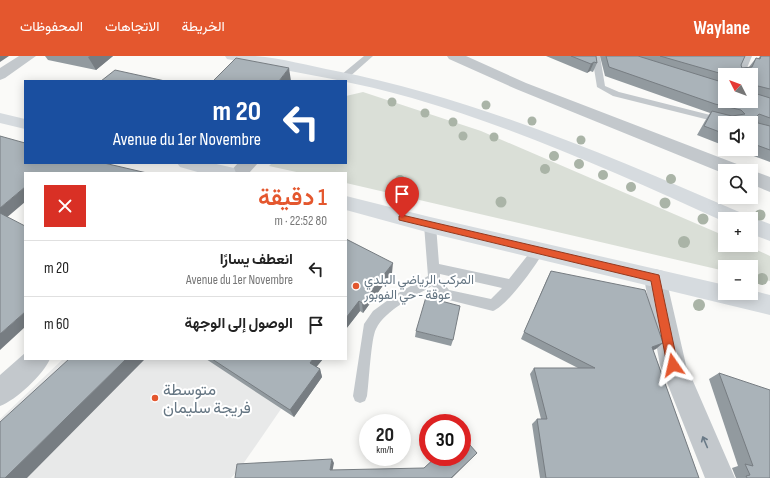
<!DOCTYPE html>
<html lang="ar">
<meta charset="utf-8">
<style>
:root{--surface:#fff;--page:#f6f6f6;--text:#222;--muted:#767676;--line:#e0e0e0;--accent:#e4572e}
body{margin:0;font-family:"Sofia Sans Condensed",Vazirmatn,sans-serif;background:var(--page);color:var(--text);direction:rtl;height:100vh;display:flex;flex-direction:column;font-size:15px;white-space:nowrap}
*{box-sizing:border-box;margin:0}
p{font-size:13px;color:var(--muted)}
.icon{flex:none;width:22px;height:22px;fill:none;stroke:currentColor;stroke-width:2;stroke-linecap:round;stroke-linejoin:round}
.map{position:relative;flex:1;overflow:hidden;direction:ltr}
.details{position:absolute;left:24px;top:116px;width:323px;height:188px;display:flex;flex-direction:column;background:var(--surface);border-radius:0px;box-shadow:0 2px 10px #0003;direction:rtl}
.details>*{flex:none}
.banner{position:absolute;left:24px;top:24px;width:323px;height:84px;border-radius:0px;box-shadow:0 2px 10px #0003;direction:rtl;background:#1a4fa0;color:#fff;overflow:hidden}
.needle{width:26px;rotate:312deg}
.tools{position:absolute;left:718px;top:12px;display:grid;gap:8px}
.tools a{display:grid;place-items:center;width:40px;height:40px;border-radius:0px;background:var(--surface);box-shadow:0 2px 10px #0003;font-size:20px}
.speed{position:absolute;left:359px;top:358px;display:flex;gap:8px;font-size:20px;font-weight:700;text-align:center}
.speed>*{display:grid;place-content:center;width:52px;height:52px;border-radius:50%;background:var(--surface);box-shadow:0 2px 10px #0003;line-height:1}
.speed small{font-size:10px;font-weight:400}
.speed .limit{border:6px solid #d22;background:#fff;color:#111}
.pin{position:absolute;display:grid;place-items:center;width:34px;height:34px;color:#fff;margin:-41px -17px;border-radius:50% 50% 50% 0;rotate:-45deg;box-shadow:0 0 4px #0007}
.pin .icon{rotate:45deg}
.me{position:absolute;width:44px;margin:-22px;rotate:349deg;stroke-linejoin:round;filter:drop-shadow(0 0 3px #0008)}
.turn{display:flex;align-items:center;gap:14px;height:84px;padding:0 20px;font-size:18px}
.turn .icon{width:52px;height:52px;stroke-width:2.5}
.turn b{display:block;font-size:28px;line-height:34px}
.round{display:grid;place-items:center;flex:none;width:42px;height:42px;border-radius:0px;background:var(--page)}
.overview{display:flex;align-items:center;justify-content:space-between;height:68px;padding:0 20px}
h1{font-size:24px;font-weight:600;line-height:30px;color:var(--accent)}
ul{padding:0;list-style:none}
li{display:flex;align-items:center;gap:12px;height:56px;padding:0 20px;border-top:1px solid var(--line)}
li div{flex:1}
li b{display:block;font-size:15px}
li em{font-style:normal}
header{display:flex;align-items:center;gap:24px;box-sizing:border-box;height:56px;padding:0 20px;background:var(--accent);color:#fff}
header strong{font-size:19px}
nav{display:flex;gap:22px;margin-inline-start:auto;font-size:14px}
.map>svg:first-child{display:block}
.built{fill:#e8e9e9}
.green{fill:#dadfd7}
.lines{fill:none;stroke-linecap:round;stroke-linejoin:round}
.service{fill:#c3c8cc;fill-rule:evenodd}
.minor{fill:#c3c8cc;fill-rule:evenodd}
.secondary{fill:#d6dbdf;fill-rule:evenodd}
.primary{fill:#d6dbdf;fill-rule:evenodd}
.tree{fill:#aab4a7}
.wall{fill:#929a9f;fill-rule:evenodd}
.shaded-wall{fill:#777d82}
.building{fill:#aab3b9;stroke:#777d82}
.oneway{stroke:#6a7a87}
.route{fill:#e4572e;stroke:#94391e}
.poi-dot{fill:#e4572e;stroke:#fff;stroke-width:1.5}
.labels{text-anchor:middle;stroke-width:4;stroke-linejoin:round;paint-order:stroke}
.poi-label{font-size:13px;fill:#657683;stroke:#fff;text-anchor:start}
.near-poi-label{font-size:16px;fill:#657683;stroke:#fff;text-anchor:start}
</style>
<header>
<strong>Waylane</strong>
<nav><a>الخريطة</a><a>الاتجاهات</a><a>المحفوظات</a></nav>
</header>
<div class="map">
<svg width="770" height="422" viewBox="0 0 770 422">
<rect width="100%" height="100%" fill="#fafaf8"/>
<path class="built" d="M63,303H273L303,321L241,411L231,422H0V363Z"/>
<path class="green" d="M363,36L481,75L725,180V189H746L770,200V225L751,221V211H725V215L346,127V117H301L269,110L272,107H346V40Z"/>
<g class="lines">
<path class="service" d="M364,0H373L347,23H341V19Z
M592,0H600L605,30L619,36L734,65L736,67L725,68L613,40L597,31Z
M744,0H752L744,19H736Z
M430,165L434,166L436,169L439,208L509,223L535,190H543L545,193C538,207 507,250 493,255L441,242L432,230C414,241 386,253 376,273C371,282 369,326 367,340L365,345L360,347L355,345L353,340L364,268L373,255L395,239L428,220L424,169L426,166ZM440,218L502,232L491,243L449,234L440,222Z"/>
<path class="minor" d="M19,0H36L5,22L0,24V12Z
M447,0H466L526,27L742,110L744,115H725V118L516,33L449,3Z
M238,107H258L249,117H229Z
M751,114L770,121V136L751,128V115H749Z
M655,213L663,215L666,222L686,309L735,422H705L660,309L644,222L647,215Z
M25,297V303H50C43,319 16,344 0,350V319Z"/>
<path class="secondary" d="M0,57L25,63V73L0,67Z
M177,107H212L234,112L236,117H201L180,111Z
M346,140L430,161L725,229V237H751V234L770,239V259L430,177L346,154Z"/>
<path class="primary" d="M225,0C235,0 245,0 255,0C282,2 309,10 336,15C478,43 612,101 744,158L747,162L751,161L770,168V185L751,178V163H725V166C623,120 520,73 412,42C353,25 293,16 232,4L227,3Z"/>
</g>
<g class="tree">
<circle cx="392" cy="46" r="4.5"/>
<circle cx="486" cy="49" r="4.5"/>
<circle cx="425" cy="57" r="4.5"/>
<circle cx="532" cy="65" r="4.5"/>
<circle cx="453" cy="66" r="4.5"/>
<circle cx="463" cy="80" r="4.5"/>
<circle cx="494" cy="81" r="4.5"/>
<circle cx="581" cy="84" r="4.5"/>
<circle cx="554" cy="100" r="5"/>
<circle cx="579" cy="108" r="5"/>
<circle cx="545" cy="113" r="5"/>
<circle cx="603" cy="119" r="5"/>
<circle cx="671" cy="123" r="5"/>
<circle cx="400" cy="124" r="5"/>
<circle cx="631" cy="131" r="5"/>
<circle cx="501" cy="146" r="5.5"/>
<circle cx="665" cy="147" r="5.5"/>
<circle cx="760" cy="159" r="5.5"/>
<circle cx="703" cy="163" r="5.5"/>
<circle cx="684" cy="186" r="6"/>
<circle cx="762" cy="223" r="6"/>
<circle cx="699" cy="249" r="6"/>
</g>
<path class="wall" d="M45,0H113L96,14L48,4Z
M546,0H596L597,7L593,16L590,15L587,17Z
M600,0H745L741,9L742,12L749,11L756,2L758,3L760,0H770V106L734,93H751V67H725V90L697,79L705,65L710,57L605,20ZM725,19H751L725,45Z
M346,183L392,217L363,257L360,255L346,273Z
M551,215L656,293L653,294L699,422H540L532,368L537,363H541L530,318L534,312H578L521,283L547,223Z
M416,275L453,284L451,290L415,281Z
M206,303H323L316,311L320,313L322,321L294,361Z
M719,317L770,422H736L732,412L738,410L709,323Z"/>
<path class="shaded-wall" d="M0,0H9L0,6Z
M90,0H113L96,14L88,1Z
M594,6L590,15L587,17L591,8Z
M289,12L291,25H279Z
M25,131V146L5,163L0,158V152Z
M393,207L392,217L363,257L362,247Z
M359,245L360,255L346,273V262Z
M25,256V271L0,294V278Z
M663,287L656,293L645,297L652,291Z
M126,303H145L27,422H5Z
M313,303H323L313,315L310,307Z
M320,313L322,321L294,361L290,354Z
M477,397L452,422H451Z
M332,403L334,407L332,417L330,414Z"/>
<path class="building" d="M571,0H596L597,7L594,6L591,8Z
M606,0H638L725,27V45H751V19H726L660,0H745L741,9L742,12L752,11L756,2L760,3L761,0H770V33L758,30L754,37L770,42V62L759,58L757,60L758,67L770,70V94L751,87V67H725V78L704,70L712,55L732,60L745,58L741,54L715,48L609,11Z
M236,2L289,12L279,25H213Z
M115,14L165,25H101Z
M0,80L25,87V107H104L147,117H25V131L0,152Z
M0,157L25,170V256L0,278Z
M346,183L393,207L362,247L359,245L346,262Z
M551,215L645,234L663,287L652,291L699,422H546L537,363H547L534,312H595L524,276Z
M426,241L460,250L453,284L416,275Z
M69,303H126L5,422H0V366Z
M212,303H313L310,307L320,313L290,354Z
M719,317L770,334V422H747L746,420L750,419L745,408L753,410Z
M462,380L477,397L451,422H235L237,408L332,403L330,414L424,412L436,401H462Z"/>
<defs><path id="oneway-shaft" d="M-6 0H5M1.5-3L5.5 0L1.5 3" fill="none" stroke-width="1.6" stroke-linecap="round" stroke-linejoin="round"/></defs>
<use class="oneway" href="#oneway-shaft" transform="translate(705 386) rotate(-113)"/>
<path class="route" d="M402,159L659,219L678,309L676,312L673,314L669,312L667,309L651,225L399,164V160Z"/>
<g class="poi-dot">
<circle cx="356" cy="230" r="4"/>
<circle cx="155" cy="342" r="4"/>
</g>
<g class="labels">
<g class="poi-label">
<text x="364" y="228">المركب الرياضي البلدي<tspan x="364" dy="15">عوقة - حي الفوبور</tspan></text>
</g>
<g class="near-poi-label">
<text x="163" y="339">متوسطة<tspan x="163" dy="18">فريجة سليمان</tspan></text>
</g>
</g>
</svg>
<div class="tools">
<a><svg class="needle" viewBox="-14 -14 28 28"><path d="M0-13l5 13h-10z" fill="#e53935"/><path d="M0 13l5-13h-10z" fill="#767676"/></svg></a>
<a><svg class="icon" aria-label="sound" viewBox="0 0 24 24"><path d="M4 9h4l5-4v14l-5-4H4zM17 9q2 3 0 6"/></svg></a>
<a><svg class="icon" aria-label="search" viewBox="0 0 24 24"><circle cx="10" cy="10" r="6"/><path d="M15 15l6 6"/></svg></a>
<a>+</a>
<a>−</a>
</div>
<div class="speed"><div>20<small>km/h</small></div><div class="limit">30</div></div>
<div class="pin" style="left:402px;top:162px;background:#d93025"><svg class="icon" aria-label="arrive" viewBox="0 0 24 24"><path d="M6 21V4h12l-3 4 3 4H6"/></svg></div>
<svg class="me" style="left:673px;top:309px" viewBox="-20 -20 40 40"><path d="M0-17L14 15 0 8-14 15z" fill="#e4572e" stroke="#fff" stroke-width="4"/></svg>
<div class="banner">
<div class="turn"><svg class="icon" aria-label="left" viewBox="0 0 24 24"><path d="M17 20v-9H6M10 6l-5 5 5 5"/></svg><div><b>20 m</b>Avenue du 1er Novembre</div></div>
</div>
<section class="details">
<div class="overview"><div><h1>1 دقيقة</h1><p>80 m · 22:52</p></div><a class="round" style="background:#d93025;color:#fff"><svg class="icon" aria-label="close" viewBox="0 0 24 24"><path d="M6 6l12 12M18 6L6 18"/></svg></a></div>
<ul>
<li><svg class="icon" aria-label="left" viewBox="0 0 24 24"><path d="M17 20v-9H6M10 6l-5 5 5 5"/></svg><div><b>انعطف يسارًا</b><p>Avenue du 1er Novembre</p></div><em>20 m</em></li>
<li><svg class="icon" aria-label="arrive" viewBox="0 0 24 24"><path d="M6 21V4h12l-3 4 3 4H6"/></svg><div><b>الوصول إلى الوجهة</b></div><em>60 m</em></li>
</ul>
</section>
</div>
